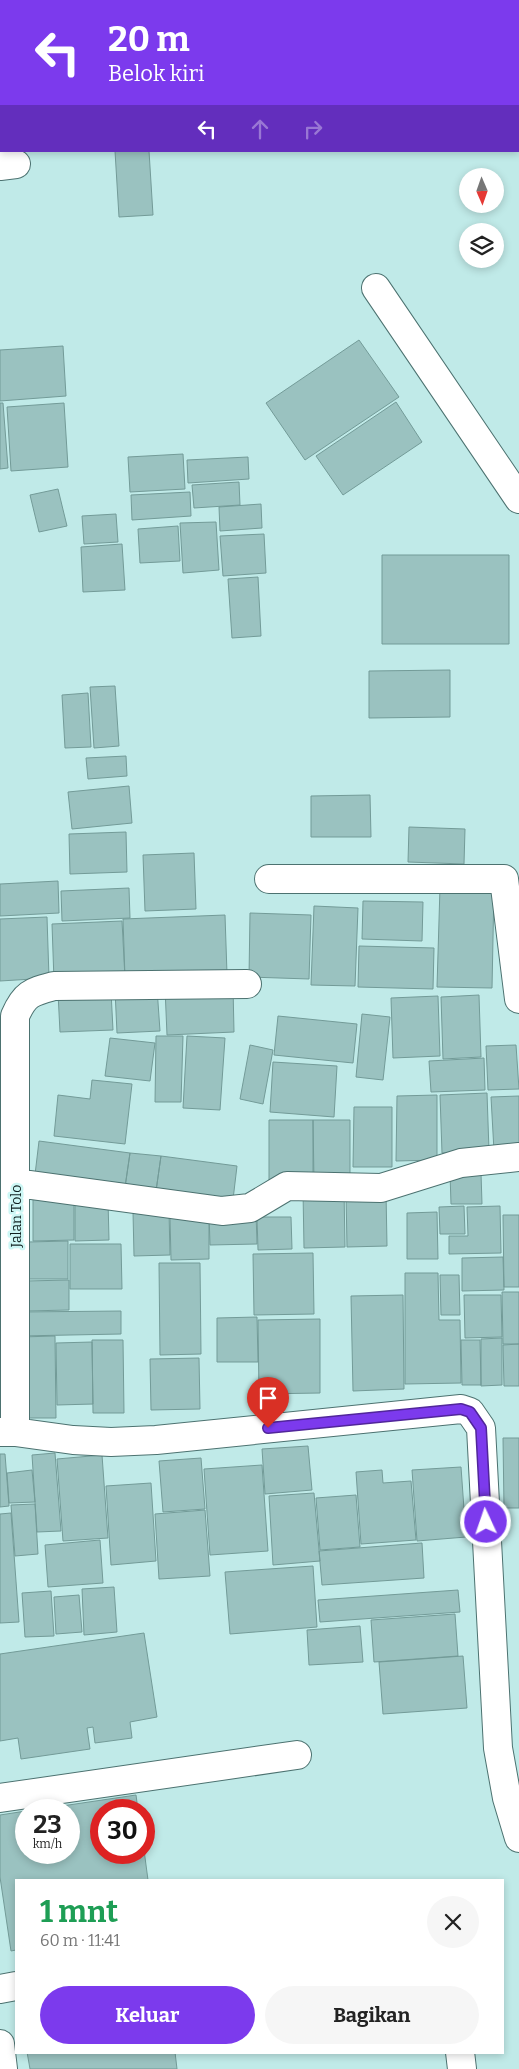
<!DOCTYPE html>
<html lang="id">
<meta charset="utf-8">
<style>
:root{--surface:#fff;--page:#f6f6f6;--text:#222;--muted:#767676;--accent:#7c3aed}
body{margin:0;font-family:Bitter,serif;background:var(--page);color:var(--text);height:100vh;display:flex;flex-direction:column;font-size:19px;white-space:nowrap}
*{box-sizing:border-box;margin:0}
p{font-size:16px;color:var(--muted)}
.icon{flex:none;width:28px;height:28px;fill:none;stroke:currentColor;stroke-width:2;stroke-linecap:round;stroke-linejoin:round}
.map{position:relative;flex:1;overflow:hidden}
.side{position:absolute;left:15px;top:1879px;width:489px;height:175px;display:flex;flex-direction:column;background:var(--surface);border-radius:0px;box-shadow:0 2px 8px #0003}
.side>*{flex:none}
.top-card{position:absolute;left:0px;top:0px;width:520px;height:152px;box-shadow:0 2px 8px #0003;background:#7c3aed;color:#fff;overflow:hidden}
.needle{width:32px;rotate:178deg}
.tools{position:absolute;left:459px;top:168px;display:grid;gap:10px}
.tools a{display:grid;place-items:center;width:45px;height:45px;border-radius:50%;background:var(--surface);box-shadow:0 2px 8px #0003;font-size:25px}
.speed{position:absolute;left:15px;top:1799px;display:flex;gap:10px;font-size:25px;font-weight:700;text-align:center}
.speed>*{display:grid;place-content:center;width:65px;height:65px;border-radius:50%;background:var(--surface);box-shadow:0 2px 8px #0003;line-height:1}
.speed small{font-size:12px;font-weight:400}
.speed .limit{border:8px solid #d22;background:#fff;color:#111}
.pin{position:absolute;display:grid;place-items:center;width:42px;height:42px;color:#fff;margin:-51px -21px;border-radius:50% 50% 50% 0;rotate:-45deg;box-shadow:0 0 5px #0007}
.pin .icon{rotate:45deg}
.me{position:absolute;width:55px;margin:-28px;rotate:357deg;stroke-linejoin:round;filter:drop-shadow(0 0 4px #0008)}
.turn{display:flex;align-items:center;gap:18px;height:105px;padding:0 25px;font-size:22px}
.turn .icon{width:65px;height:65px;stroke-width:2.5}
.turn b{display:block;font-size:35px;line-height:42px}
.lanes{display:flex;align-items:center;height:48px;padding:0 25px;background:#0003;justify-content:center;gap:25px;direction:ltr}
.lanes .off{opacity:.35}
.round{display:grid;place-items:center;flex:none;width:52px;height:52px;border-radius:26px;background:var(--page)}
.overview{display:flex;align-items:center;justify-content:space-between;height:85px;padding:0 25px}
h1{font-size:30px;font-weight:700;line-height:38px;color:#1e9e55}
.primary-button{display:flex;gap:10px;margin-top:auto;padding:10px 25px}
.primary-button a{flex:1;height:58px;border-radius:30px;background:var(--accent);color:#fff;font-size:20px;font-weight:700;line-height:58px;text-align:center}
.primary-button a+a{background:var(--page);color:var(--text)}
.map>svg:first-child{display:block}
.building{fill:#9ac2c0;stroke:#739b98}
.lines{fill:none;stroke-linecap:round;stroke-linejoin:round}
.minor-casing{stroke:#4c7270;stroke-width:30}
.path{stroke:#627e7c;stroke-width:3;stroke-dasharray:2.5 4;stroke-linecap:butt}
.minor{stroke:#fff;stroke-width:28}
.route-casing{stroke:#51269a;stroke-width:12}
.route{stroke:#7c3aed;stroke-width:9}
.labels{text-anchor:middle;stroke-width:5;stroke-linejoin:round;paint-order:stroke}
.street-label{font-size:14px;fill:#0f1f1e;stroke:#cdf7f5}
</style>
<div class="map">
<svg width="519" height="2069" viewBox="0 0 519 2069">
<rect width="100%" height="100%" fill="#c0eae8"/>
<path class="building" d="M0,0L24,1H1L0,112Z
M34,0H121V1H35Z
M115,151H149L153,215L119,217Z
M359,340L399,397L305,460L266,403Z
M63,346L66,396L0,401V350Z
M396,402L422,442L343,495L316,456Z
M0,403H3L8,468L0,469Z
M64,403L68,467L11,471L7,407Z
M183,454L185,489L130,492L128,457Z
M248,457L249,479L188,483L187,460Z
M239,482L240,505L194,508L192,485Z
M58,489L67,526L39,532L30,495Z
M190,492L191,516L132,520L131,495Z
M261,504L262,528L220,531L219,507Z
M116,514L118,542L84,544L82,516Z
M216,522L219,570L183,573L180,523Z
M178,526L180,561L140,563L138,529Z
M264,534L266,573L223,576L220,536Z
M122,544L125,590L83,592L81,547Z
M382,555H509V644H382Z
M258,577L261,636L232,638L228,579Z
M450,670V717L369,718V671Z
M115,686L119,746L94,748L90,687Z
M88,693L91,747L65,748L62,695Z
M126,756L127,776L88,779L86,758Z
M129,786L132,823L72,829L68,792Z
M370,795L371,837H311V796Z
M409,827L465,829L464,864L408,862Z
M126,832L127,872L70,874L69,834Z
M194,853L196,909L145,911L143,855Z
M58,881L59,913L0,916V884Z
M440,887L494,888L492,988L437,987Z
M129,888L130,918L62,921L61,891Z
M363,901L423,902L422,941L362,939Z
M314,906L358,908L355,986L311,985Z
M250,913L311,915L309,979L249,977Z
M225,915L227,974L125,978L123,919Z
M47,917L49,978L0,981V919Z
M122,921L125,978L54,981L52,924Z
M359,946L434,948L433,989L358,987Z
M233,986L234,1032L167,1035L165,988Z
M157,988L160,1031L117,1033L115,990Z
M111,991L113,1030L60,1032L58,993Z
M479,995L481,1057L443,1059L441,997Z
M438,996L440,1056L393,1058L391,998Z
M362,1014L390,1017L383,1080L356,1077Z
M278,1016L357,1024L353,1063L274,1055Z
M156,1036H183L181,1102H155Z
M187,1036L225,1038L220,1110L183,1108Z
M110,1038L155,1043L150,1081L105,1076Z
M250,1045L273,1050L263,1104L240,1099Z
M516,1045L519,1089L488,1090L486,1046Z
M484,1058L485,1090L431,1092L429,1061Z
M273,1062L337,1066L334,1117L270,1112Z
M92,1080L132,1084L125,1144L54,1136L58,1095L90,1099Z
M487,1093L489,1151L442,1153L440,1095Z
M437,1095V1160L396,1161L397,1096Z
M519,1096V1150L494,1151L491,1097Z
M354,1107H392V1167H353Z
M269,1120H313L314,1182L269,1181Z
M313,1120H350V1178L313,1179Z
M0,1138H2L6,1204L0,1205Z
M39,1141L130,1153L124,1194L34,1183Z
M130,1153L161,1156L155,1198L124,1194Z
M161,1156L237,1166L232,1208L155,1198Z
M450,1173H481L482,1204H451Z
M344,1190L345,1247L304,1248L303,1191Z
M386,1192L387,1246L347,1247L346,1193Z
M74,1195V1240L33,1241V1196Z
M108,1200L109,1240L75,1241V1201Z
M464,1206L465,1234H440L439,1207Z
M500,1206L501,1253L449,1254V1236H468L467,1207Z
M169,1211L170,1255L134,1256L133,1212Z
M256,1212L257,1244L210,1245L209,1213Z
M437,1212L438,1259H407V1213Z
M503,1215H519V1287H504Z
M209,1216V1259L171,1260L170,1217Z
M257,1217H291L292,1249L258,1250Z
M68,1241V1279H29L28,1242Z
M70,1244H121L122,1289H70Z
M313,1253L314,1314L254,1315L253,1254Z
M503,1257L504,1290L462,1291V1258Z
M159,1263H200L201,1354L160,1355Z
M405,1273H438L439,1320H460L461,1383L405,1384Z
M440,1275H459L460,1315H441Z
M69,1280V1310L27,1311L26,1281Z
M502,1292H519V1344H503Z
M403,1295L404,1389L353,1391L351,1296Z
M464,1295H501L502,1337L465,1338Z
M121,1311V1334L19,1336L18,1312Z
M257,1317L258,1362H217V1318Z
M320,1319V1393L259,1394L258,1320Z
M55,1336L56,1418H21L20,1337Z
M502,1338V1385L481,1386V1339Z
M92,1340H123L124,1413H93Z
M461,1340H480L481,1385H462Z
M92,1342L93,1404L57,1405L56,1343Z
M519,1344V1386H504L503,1345Z
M199,1358L200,1409L151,1410L150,1359Z
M503,1438H519V1508H504Z
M308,1446L312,1490L265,1494L262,1449Z
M55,1453L61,1531L37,1532L32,1455Z
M0,1454H5L9,1506L0,1507Z
M102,1455L108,1538L63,1541L57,1459Z
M201,1458L205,1509L163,1512L159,1461Z
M262,1465L268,1551L210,1555L204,1469Z
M461,1467L466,1537L417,1541L412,1470Z
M32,1470L35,1502L9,1503L7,1473Z
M382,1470L383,1483L411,1481L416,1540L361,1544L356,1472Z
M151,1483L156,1561L111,1565L106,1486Z
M314,1493L320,1561L273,1565L269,1496Z
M356,1495L360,1547L320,1550L316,1498Z
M35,1504L38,1554L15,1556L11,1505Z
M205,1510L210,1576L159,1579L155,1514Z
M11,1513L19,1622L0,1623V1514Z
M100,1540L103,1583L48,1587L45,1545Z
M422,1543L424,1578L322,1585L319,1551Z
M313,1566L317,1627L230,1634L225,1572Z
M114,1587L117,1632L84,1635L82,1589Z
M458,1590L460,1612L320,1622L318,1600Z
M51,1591L54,1636L25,1637L22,1593Z
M79,1595L82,1632L56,1634L54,1597Z
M455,1614L458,1656L374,1662L371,1620Z
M360,1626L363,1662L309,1665L307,1630Z
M144,1633L157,1717L130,1722L132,1738L95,1743L93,1727L87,1728L90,1749L21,1759L18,1738L0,1741V1654Z
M463,1656L467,1708L383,1714L379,1662Z
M136,1795L138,1810H101V1852H144V1850L148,1880H16V1950L11,1951L0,1877V1815L26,1811V1852H69V1810H35Z
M27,2052H175L177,2069H30Z"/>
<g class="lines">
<g class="minor-casing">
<path id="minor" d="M0,166L16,164
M376,288L519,499
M269,879H504L519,999
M16,1183L222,1211L250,1208L287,1186L381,1188L461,1163L519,1157
M0,1432H15L73,1440L111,1442L156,1440L461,1409L470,1412L481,1428L498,1748L507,1798L519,1838
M15,1432V1016C25,993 32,992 54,986L247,984
M0,1798L297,1755
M0,1989L16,1986
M0,2044L3,2069
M460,2052L462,2069"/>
</g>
<path class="path" d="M217,0L218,1"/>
<use href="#minor" class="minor"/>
</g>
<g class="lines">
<g class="route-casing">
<path id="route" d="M268,1428L461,1409L470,1412L481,1428L486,1522"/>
</g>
<use href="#route" class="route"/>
</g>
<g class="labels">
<g class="street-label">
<text transform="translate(16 1216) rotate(-90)" y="5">Jalan Tolo</text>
</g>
</g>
</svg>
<div class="tools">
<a><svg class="needle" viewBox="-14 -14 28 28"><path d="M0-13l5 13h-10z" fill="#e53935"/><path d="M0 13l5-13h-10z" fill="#767676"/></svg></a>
<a><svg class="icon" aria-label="layers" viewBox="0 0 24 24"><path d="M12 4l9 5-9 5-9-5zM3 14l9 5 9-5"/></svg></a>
</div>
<div class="speed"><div>23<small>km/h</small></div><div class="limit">30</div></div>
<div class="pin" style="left:268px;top:1428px;background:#d93025"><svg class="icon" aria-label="arrive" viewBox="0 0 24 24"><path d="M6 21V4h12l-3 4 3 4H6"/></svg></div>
<svg class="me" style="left:486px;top:1522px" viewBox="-20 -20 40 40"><circle r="17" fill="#7c3aed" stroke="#fff" stroke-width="3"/><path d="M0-11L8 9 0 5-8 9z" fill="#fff"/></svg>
<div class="top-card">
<div class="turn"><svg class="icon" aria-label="left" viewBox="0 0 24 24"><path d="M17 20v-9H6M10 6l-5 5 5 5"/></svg><div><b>20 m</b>Belok kiri</div></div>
<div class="lanes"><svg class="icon" aria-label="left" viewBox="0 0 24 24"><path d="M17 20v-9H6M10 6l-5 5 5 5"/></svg><svg class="icon off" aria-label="ahead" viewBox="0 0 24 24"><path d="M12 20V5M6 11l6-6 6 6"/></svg><svg class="icon off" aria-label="right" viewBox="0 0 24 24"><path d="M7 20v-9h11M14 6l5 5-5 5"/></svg></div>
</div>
<section class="side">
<div class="overview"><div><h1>1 mnt</h1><p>60 m · 11:41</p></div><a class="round"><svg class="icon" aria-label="close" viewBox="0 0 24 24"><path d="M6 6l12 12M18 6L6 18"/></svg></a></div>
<div class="primary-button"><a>Keluar</a><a>Bagikan</a></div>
</section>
</div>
